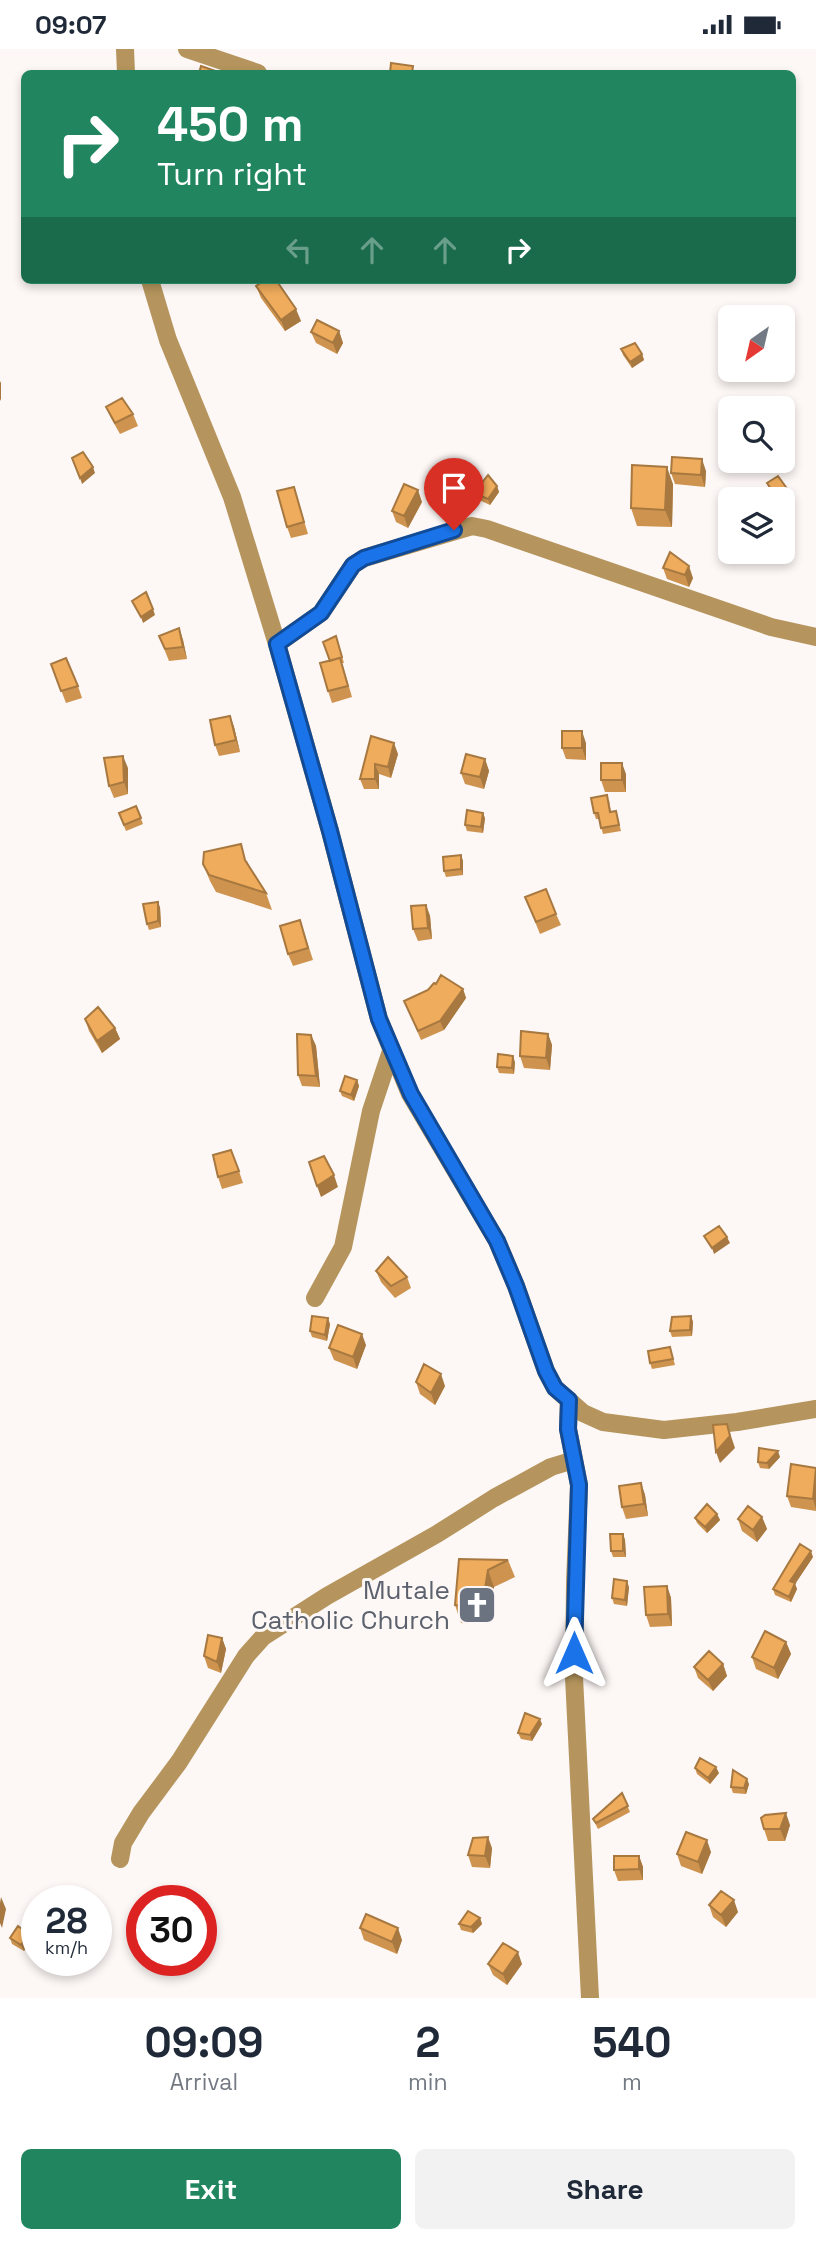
<!DOCTYPE html>
<style>
:root{--surface:#fff;--page:#f2f2f3;--text:#1f2937;--muted:#747a83;--accent:#218660}
body{margin:0;font-family:"Space Grotesk",sans-serif;background:var(--page);color:var(--text);height:100vh;display:flex;flex-direction:column;font-size:26px;white-space:nowrap}
*{box-sizing:border-box;margin:0}
p{font-size:23px;color:var(--muted)}
.icon{flex:none;width:38px;height:38px;fill:none;stroke:currentColor;stroke-width:2;stroke-linecap:round;stroke-linejoin:round}
.map{position:relative;height:1949px;overflow:hidden}
.panel{display:flex;flex-direction:column;background:var(--surface);flex:1}
.panel>*{flex:none}
.banner{position:absolute;left:21px;top:21px;width:775px;height:214px;border-radius:10px;box-shadow:0 4px 10px #0003;background:#218660;color:#fff;overflow:hidden}
.needle{width:46px;rotate:214deg}
.tools{position:absolute;left:718px;top:256px;display:grid;gap:14px}
.tools a{display:grid;place-items:center;width:77px;height:77px;border-radius:10px;background:var(--surface);box-shadow:0 4px 10px #0003;font-size:35px}
.speed{position:absolute;left:21px;top:1836px;display:flex;gap:14px;font-size:35px;font-weight:700;text-align:center}
.speed>*{display:grid;place-content:center;width:91px;height:91px;border-radius:50%;background:var(--surface);box-shadow:0 4px 10px #0003;line-height:1}
.speed small{font-size:18px;font-weight:400}
.speed .limit{border:10px solid #d22;background:#fff;color:#111}
.pin{position:absolute;display:grid;place-items:center;width:60px;height:60px;color:#fff;margin:-72px -30px;border-radius:50% 50% 50% 0;rotate:-45deg;box-shadow:0 0 7px #0007}
.pin .icon{rotate:45deg}
.me{position:absolute;width:77px;margin:-38px;rotate:0deg;stroke-linejoin:round;filter:drop-shadow(0 0 5px #0008)}
.turn{display:flex;align-items:center;gap:24px;height:147px;padding:0 21px;font-size:32px}
.turn .icon{width:91px;height:91px;stroke-width:2.5}
.turn b{display:block;font-size:49px;line-height:60px}
.lanes{display:flex;align-items:center;height:66px;padding:0 21px;background:#0003;justify-content:center;gap:35px;direction:ltr}
.lanes .off{opacity:.35}
.eta{display:flex;justify-content:space-evenly;align-items:center;height:119px;text-align:center}
.eta b{font-size:42px;font-weight:600;line-height:49px}
.button{display:flex;gap:14px;margin-top:auto;padding:14px 21px}
.button a{flex:1;height:80px;border-radius:10px;background:var(--accent);color:#fff;font-size:28px;font-weight:600;line-height:80px;text-align:center}
.button a+a{background:var(--page);color:var(--text)}
.status{display:flex;justify-content:space-between;align-items:center;height:49px;padding:0 35px;background:var(--surface);direction:ltr}
.status svg{height:19px;fill:currentColor}
.map>svg:first-child{display:block}
.lines{fill:none;stroke-linecap:round;stroke-linejoin:round}
.minor{stroke:#b5955d;stroke-width:18}
.wall{fill:#ce944f}
.shaded-wall{fill:#a77840}
.building{fill:#efac5c;stroke:#a77840;stroke-width:2}
.route-casing{stroke:#114b97;stroke-width:18}
.route{stroke:#1a73e8;stroke-width:12}
.labels{text-anchor:middle;stroke-width:6;stroke-linejoin:round;paint-order:stroke}
.worship-label{font-size:26px;fill:#5b616d;stroke:#fdf7f5;text-anchor:end}
</style>
<div class="status"><b>09:07</b><svg viewBox="0 0 49 12"><path d="M0 12V9h3v3zM5 12V6h3v6zM10 12V3h3v9zM15 12V0h3v12zM26 1h20v11H26zM47 4h2v5h-2z"/></svg></div>
<div class="map">
<svg width="816" height="1949" viewBox="0 0 816 1949">
<rect width="100%" height="100%" fill="#fdf7f5"/>
<g class="lines">
<path class="minor" d="M125,0L126,24
M187,0L258,24
M150,231L168,291L232,448L277,595L330,782L379,970L410,1045L497,1192L516,1237L546,1322L555,1339L583,1364L603,1373L664,1381L737,1373L816,1360
M277,595L321,564L353,516L364,509L472,477L487,480L771,578L816,588
M315,1249L343,1198L371,1062L391,1002
M569,1351L568,1380L579,1436L575,1533L574,1628L590,1949
M120,1810L123,1794L141,1764L179,1713L246,1607L263,1588L327,1547L437,1485L494,1449L551,1418L574,1411"/>
</g>
<path class="wall" d="M256,237L301,272L285,282L261,249Z
M339,282L343,294L337,305L316,294L311,283Z
M621,300L642,305L644,311L632,319L623,306Z
M106,358L133,365L138,377L120,385L111,369Z
M706,422L705,438L675,435L671,424Z
M673,435L672,478L637,477L631,459Z
M497,437L499,443L490,456L477,450L474,444Z
M294,438L308,485L291,489L287,478Z
M422,453L408,479L396,473L392,462Z
M663,519L693,529L689,538L667,530Z
M179,579L183,591L187,610L169,612L159,587Z
M336,587L344,614H342L352,648L332,654L328,642L330,612Z
M51,615L78,637L82,649L66,654Z
M230,667L234,678L240,703L219,707L215,696Z
M371,687L398,705L391,729L379,725V740H364L360,730Z
M586,694V711L566,710L562,699Z
M485,710L489,722L484,740L465,735L461,724Z
M128,719V745L114,749L109,737Z
M626,725V743H605L601,731Z
M609,751L611,763L616,762L621,782L603,785L599,770H596L594,764Z
M136,757L143,775L126,782L119,764Z
M485,769L483,784L467,782L465,776Z
M461,806L463,812V826L446,828L444,822Z
M247,812L249,817L266,844L272,861L216,843L210,832L203,815Z
M525,848L556,865L561,876L540,885Z
M426,856L430,867L432,890L418,892L413,880Z
M160,858L161,878L149,881L147,875Z
M304,883L313,911L293,917L288,905Z
M436,935L463,940L466,949L444,981L421,991L404,952L428,941Z
M85,970L115,979L120,990L102,1004L89,982Z
M548,985L552,996L550,1021L524,1019L520,1007Z
M311,986L316,997L320,1038L302,1037L298,1026Z
M515,1013L514,1025L499,1024L497,1018Z
M357,1031L359,1037L354,1052L342,1047L340,1042Z
M239,1122L243,1134L222,1140L218,1128Z
M376,1222L407,1228L411,1239L395,1249L381,1233Z
M691,1267L693,1273L692,1287L672,1288L670,1282Z
M330,1275L327,1292L312,1288L310,1282Z
M366,1296L357,1320L334,1311L329,1299Z
M670,1298L675,1316L652,1320L650,1314Z
M416,1333L445,1337L435,1356L420,1345Z
M780,1408L769,1420L760,1419L758,1413Z
M816,1419V1462L791,1458L787,1447Z
M641,1434L645,1446L648,1467L626,1470L622,1458Z
M717,1465L720,1471L707,1484L697,1474L695,1469Z
M762,1468L767,1480L757,1493L742,1482L738,1470Z
M623,1485L625,1491L626,1508H613L611,1502Z
M813,1508L795,1535L797,1540L791,1553L775,1546L773,1540Z
M459,1510L508,1511L515,1528L494,1538L488,1575L461,1574L455,1556Z
M667,1537L671,1549L672,1577L650,1578L646,1566Z
M629,1538L627,1557L614,1555L612,1549Z
M222,1589L226,1600L221,1624L208,1619L204,1607Z
M786,1593L791,1605L778,1630L756,1620L752,1608Z
M723,1615L727,1627L713,1642L698,1629L694,1618Z
M542,1675L532,1692L521,1690L518,1684Z
M695,1719L719,1724L710,1735L697,1725Z
M749,1735L746,1745L733,1744L731,1738Z
M622,1744L630,1763L598,1780L593,1770Z
M790,1776L785,1792H768L764,1780Z
M492,1799L490,1819L472,1818L468,1806Z
M711,1803L702,1825L681,1817L677,1805Z
M639,1807L643,1818V1831L618,1832L614,1821Z
M709,1856L738,1863L726,1878L713,1868Z
M480,1869L482,1875L473,1884L461,1881L459,1875Z
M360,1879L402,1891L397,1905L364,1891Z
M29,1885L31,1891L24,1902L12,1895L10,1889Z
M488,1915H522L507,1936L493,1926Z"/>
<path class="shaded-wall" d="M296,260L301,272L285,282L281,271Z
M339,282L343,294L337,305L333,294Z
M642,305L644,311L632,319L630,313Z
M0,332L1,334V352L0,350Z
M702,410L706,422L705,438L701,426Z
M93,418L95,424L82,435L80,429Z
M667,418L673,435L672,478L665,461Z
M497,437L499,443L490,456L488,450Z
M418,441L422,453L408,479L404,467Z
M788,441L790,447L782,452V450H777V449Z
M689,517L693,529L689,538L685,526Z
M153,560L155,566L143,574L141,568Z
M179,579L183,591L187,610L183,598Z
M230,667L234,678L240,703L236,691Z
M582,682L586,694V711L582,699Z
M394,694L398,705L391,729L388,718Z
M123,707L128,719V745L124,733Z
M485,710L489,722L484,740L480,728Z
M622,714L626,725V743L622,731Z
M375,715L379,725V740L375,730Z
M483,764L485,769L483,784L481,778Z
M461,806L463,812V826L461,820Z
M158,853L160,858L161,878L158,872Z
M426,856L430,867L432,890L428,879Z
M463,940L466,949L444,981L440,972Z
M115,979L120,990L102,1004L97,992Z
M548,985L552,996L550,1021L546,1009Z
M311,986L316,997L320,1038L316,1027Z
M513,1007L515,1013L514,1025L512,1019Z
M357,1031L359,1037L354,1052L351,1046Z
M334,1126L338,1138L321,1148L317,1137Z
M727,1188L730,1194L714,1205L712,1199Z
M691,1267L693,1273L692,1287L690,1281Z
M328,1269L330,1275L327,1292L325,1286Z
M362,1285L366,1296L357,1320L353,1308Z
M441,1325L445,1337L435,1356L431,1344Z
M727,1375L735,1399L720,1414L716,1403Z
M778,1402L780,1408L769,1420L767,1414Z
M816,1427V1460L813,1450Z
M641,1434L645,1446L648,1467L644,1455Z
M717,1465L720,1471L707,1484L705,1478Z
M762,1468L767,1480L757,1493L753,1481Z
M623,1485L625,1491L626,1508L623,1502Z
M811,1502L813,1508L795,1535L797,1540L791,1553L789,1548L790,1532Z
M488,1521L494,1538L488,1575L482,1558Z
M627,1532L629,1538L627,1557L625,1551Z
M667,1537L671,1549L672,1577L668,1565Z
M222,1589L226,1600L221,1624L217,1613Z
M786,1593L791,1605L778,1630L774,1619Z
M723,1615L727,1627L713,1642L708,1631Z
M540,1670L542,1675L532,1692L530,1686Z
M716,1718L719,1724L710,1735L708,1729Z
M747,1730L749,1735L746,1745L744,1739Z
M786,1764L790,1776L785,1792L780,1780Z
M488,1788L492,1799L490,1819L485,1807Z
M707,1791L711,1803L702,1825L698,1813Z
M639,1807L643,1818V1831L639,1820Z
M1,1848L6,1860L2,1879L0,1874V1854Z
M734,1851L738,1863L726,1878L721,1866Z
M480,1869L482,1875L473,1884L471,1878Z
M398,1879L402,1891L397,1905L392,1893Z
M29,1885L31,1891L24,1902L21,1896Z
M518,1903L522,1915L507,1936L503,1925Z"/>
<path class="building" d="M391,14L413,17L412,24H390Z
M201,17L221,24H199Z
M265,231H276L296,260L281,271L256,237Z
M317,271L339,282L333,294L311,283Z
M635,294L642,305L630,313L621,300Z
M122,349L133,365L115,374L106,358Z
M83,403L93,418L80,429L72,409Z
M672,408L702,410L701,426L671,424Z
M632,416L667,418L665,461L631,459Z
M488,426L497,437L488,450L474,444Z
M778,427L788,441L777,449L767,434Z
M404,435L418,441L404,467L392,462Z
M294,438L304,473L287,478L277,442Z
M670,503L689,517L685,526L663,519Z
M146,543L153,560L141,568L132,552Z
M179,579L183,598L165,600L159,587Z
M336,587L342,608L330,612L323,593Z
M66,609L78,637L61,642L51,615Z
M340,609L348,637L328,642L320,614Z
M230,667L236,691L215,696L210,671Z
M562,682H582V699H562Z
M371,687L394,694L388,718L375,715V730H360Z
M466,705L485,710L480,728L461,724Z
M123,707L124,733L109,737L104,709Z
M601,714H622V731H601Z
M607,746L610,763L616,762L619,776L601,779L598,764H594L591,749Z
M136,757L141,769L124,776L119,764Z
M467,761L483,764L481,778L465,776Z
M241,795L245,811L266,844L209,826L203,815L204,803Z
M461,806V820L444,822L443,808Z
M546,840L556,865L536,873L525,848Z
M158,853V872L147,875L143,855Z
M426,856L428,879L413,880L411,857Z
M300,871L308,899L288,905L280,877Z
M441,926L463,940L440,972L418,982L404,952L428,941L434,934L436,935Z
M98,958L115,979L97,992L85,970Z
M521,982L548,985L546,1009L520,1007Z
M297,985L311,986L316,1027L298,1026Z
M498,1005L513,1007L512,1019L497,1018Z
M345,1027L357,1031L351,1046L340,1042Z
M231,1101L239,1122L218,1128L213,1106Z
M324,1107L334,1126L317,1137L309,1113Z
M719,1177L727,1188L712,1199L704,1187Z
M388,1208L407,1228L391,1237L376,1222Z
M312,1267L328,1269L325,1286L310,1282Z
M691,1267L690,1281L670,1282L672,1268Z
M338,1276L362,1285L353,1308L329,1299Z
M670,1298L673,1310L650,1314L648,1302Z
M424,1315L441,1325L431,1344L416,1333Z
M727,1375L730,1387L716,1403L713,1376Z
M759,1399L778,1402L767,1414L758,1413Z
M791,1415L816,1419L813,1450L787,1447Z
M641,1434L644,1455L622,1458L619,1437Z
M707,1455L717,1465L705,1478L695,1469Z
M748,1457L762,1468L753,1481L738,1470Z
M610,1485H623V1502H611Z
M800,1495L811,1502L790,1532L795,1534L789,1548L773,1540Z
M459,1510L508,1511L488,1521L482,1558L455,1556Z
M614,1530L627,1532L625,1551L612,1549Z
M667,1537L668,1565L646,1566L644,1538Z
M765,1582L786,1593L774,1619L752,1608Z
M208,1586L222,1589L217,1613L204,1607Z
M709,1602L723,1615L708,1631L694,1618Z
M525,1664L540,1670L530,1686L518,1684Z
M700,1709L716,1718L708,1729L695,1719Z
M733,1721L747,1730L744,1739L731,1738Z
M622,1744L628,1757L596,1774L593,1770Z
M786,1764L780,1780H764L761,1769L765,1766Z
M686,1783L707,1791L698,1813L677,1805Z
M488,1788L485,1807L468,1806L473,1789Z
M614,1807H639V1820L614,1821Z
M721,1842L734,1851L721,1866L709,1856Z
M468,1862L480,1869L471,1878L459,1875Z
M366,1865L398,1879L392,1893L360,1879Z
M18,1877L29,1885L21,1896L10,1889Z
M503,1894L518,1903L503,1925L488,1915Z"/>
<g class="lines">
<g class="route-casing">
<path id="route" d="M454,481L364,509L353,516L321,564L277,595L330,782L379,970L411,1045L497,1192L516,1237L546,1322L555,1339L569,1351L568,1380L579,1436L574,1604"/>
</g>
<use href="#route" class="route"/>
</g>
<defs>
<g id="church-square" transform="scale(2.0125)"><rect x="-9" y="-9" width="18" height="18" rx="4" fill="#6b7280" stroke="#fdf7f5"/><path d="M-1.2-6h2.4v3.5h3.3v2.4h-3.3V6h-2.4V-.1h-3.3v-2.4h3.3Z" fill="#fff"/></g>
</defs>
<g fill-rule="evenodd">
<use href="#church-square" x="477" y="1556"/>
</g>
<g class="labels">
<g class="worship-label">
<text x="450" y="1550">Mutale<tspan x="450" dy="30">Catholic Church</tspan></text>
</g>
</g>
</svg>
<div class="tools">
<a><svg class="needle" viewBox="-14 -14 28 28"><path d="M0-13l5 13h-10z" fill="#e53935"/><path d="M0 13l5-13h-10z" fill="#747a83"/></svg></a>
<a><svg class="icon" aria-label="search" viewBox="0 0 24 24"><circle cx="10" cy="10" r="6"/><path d="M15 15l6 6"/></svg></a>
<a><svg class="icon" aria-label="layers" viewBox="0 0 24 24"><path d="M12 4l9 5-9 5-9-5zM3 14l9 5 9-5"/></svg></a>
</div>
<div class="speed"><div>28<small>km/h</small></div><div class="limit">30</div></div>
<div class="pin" style="left:454px;top:481px;background:#d93025"><svg class="icon" aria-label="arrive" viewBox="0 0 24 24"><path d="M6 21V4h12l-3 4 3 4H6"/></svg></div>
<svg class="me" style="left:574px;top:1604px" viewBox="-20 -20 40 40"><path d="M0-17L14 15 0 8-14 15z" fill="#1a73e8" stroke="#fff" stroke-width="4"/></svg>
<div class="banner">
<div class="turn"><svg class="icon" aria-label="right" viewBox="0 0 24 24"><path d="M7 20v-9h11M14 6l5 5-5 5"/></svg><div><b>450 m</b>Turn right</div></div>
<div class="lanes"><svg class="icon off" aria-label="left" viewBox="0 0 24 24"><path d="M17 20v-9H6M10 6l-5 5 5 5"/></svg><svg class="icon off" aria-label="ahead" viewBox="0 0 24 24"><path d="M12 20V5M6 11l6-6 6 6"/></svg><svg class="icon off" aria-label="ahead" viewBox="0 0 24 24"><path d="M12 20V5M6 11l6-6 6 6"/></svg><svg class="icon" aria-label="right" viewBox="0 0 24 24"><path d="M7 20v-9h11M14 6l5 5-5 5"/></svg></div>
</div>
</div>
<section class="panel">
<div class="eta">
<div><b>09:09</b><p>Arrival</p></div>
<div><b>2</b><p>min</p></div>
<div><b>540</b><p>m</p></div>
</div>
<div class="button"><a>Exit</a><a>Share</a></div>
</section>
